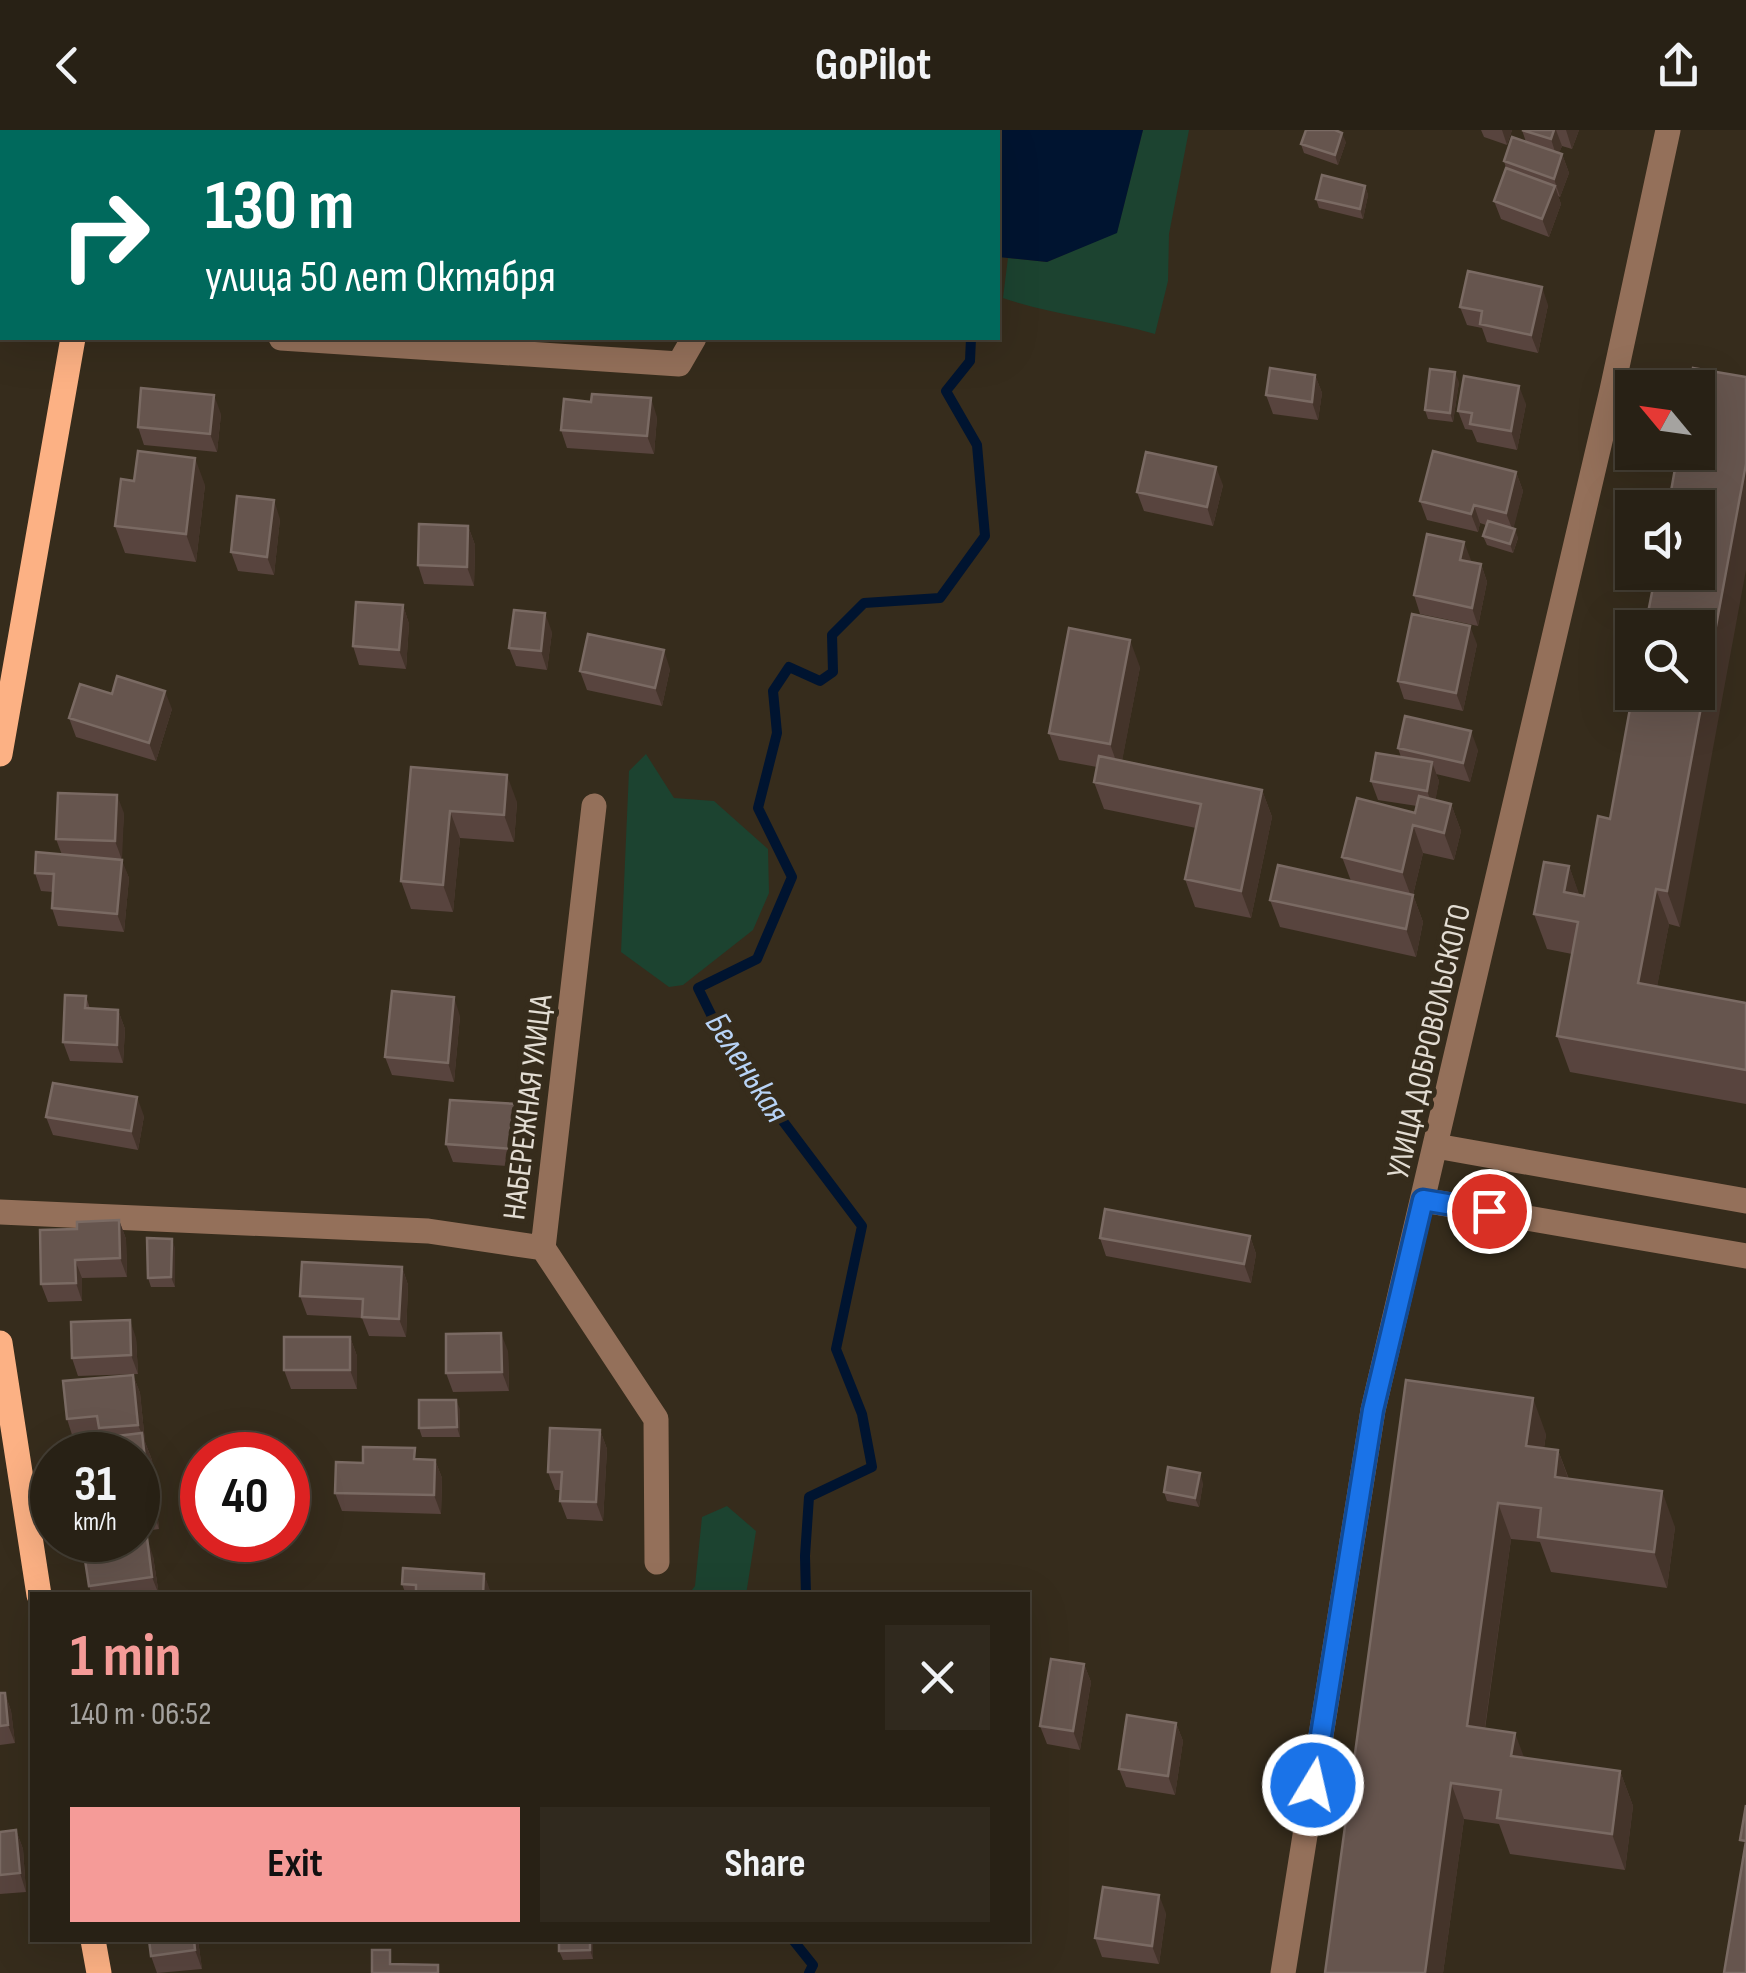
<!DOCTYPE html>
<meta charset="utf-8">
<style>
:root{--surface:#282115;--page:#30291e;--text:#f1f3f6;--muted:#a5a3a0;--line:#443e34;--accent:#f59b98}
body{margin:0;font-family:"Sofia Sans Condensed",sans-serif;background:var(--page);color:var(--text);height:100vh;display:flex;flex-direction:column;font-size:38px;white-space:nowrap}
*{box-sizing:border-box;margin:0}
p{font-size:32px;color:var(--muted)}
.icon{flex:none;width:55px;height:55px;fill:none;stroke:currentColor;stroke-width:2;stroke-linecap:round;stroke-linejoin:round}
.map{position:relative;flex:1;overflow:hidden}
.drawer{position:absolute;left:30px;top:1462px;width:1000px;height:350px;display:flex;flex-direction:column;background:var(--surface);border-radius:0px;box-shadow:0 10px 40px #0002,0 0 0 2px var(--line)}
.drawer>*{flex:none}
.top-card{position:absolute;left:0px;top:0px;width:1000px;height:210px;box-shadow:0 10px 40px #0002,0 0 0 2px var(--line);background:#00695c;color:#fff;overflow:hidden}
.needle{width:65px;rotate:299deg}
.controls{position:absolute;left:1615px;top:240px;display:grid;gap:20px}
.controls a{display:grid;place-items:center;width:100px;height:100px;border-radius:0px;background:var(--surface);box-shadow:0 10px 40px #0002,0 0 0 2px var(--line);font-size:50px}
.speed{position:absolute;left:30px;top:1302px;display:flex;gap:20px;font-size:50px;font-weight:700;text-align:center}
.speed>*{display:grid;place-content:center;width:130px;height:130px;border-radius:50%;background:var(--surface);box-shadow:0 10px 40px #0002,0 0 0 2px var(--line);line-height:1}
.speed small{font-size:25px;font-weight:400}
.speed .limit{border:15px solid #d22;background:#fff;color:#111}
.pin{position:absolute;display:grid;place-items:center;width:85px;height:85px;color:#fff;margin:-42px;border:5px solid #fff;border-radius:50%;box-shadow:0 2px 10px #0007}
.me{position:absolute;width:110px;margin:-55px;rotate:9deg;stroke-linejoin:round;filter:drop-shadow(0 0 8px #0008)}
.turn{display:flex;align-items:center;gap:35px;height:210px;padding:0 40px;font-size:45px}
.turn .icon{width:130px;height:130px;stroke-width:2.5}
.turn b{display:block;font-size:70px;line-height:85px}
.round{display:grid;place-items:center;flex:none;width:105px;height:105px;border-radius:0px;background:var(--page)}
.overview{display:flex;align-items:center;justify-content:space-between;height:170px;padding:0 40px}
h1{font-size:60px;font-weight:700;line-height:75px;color:var(--accent)}
.action{display:flex;gap:20px;margin-top:auto;padding:20px 40px}
.action a{flex:1;height:115px;border-radius:0px;background:var(--accent);color:#111;font-size:40px;font-weight:700;line-height:115px;text-align:center}
.action a+a{background:var(--page);color:var(--text)}
header{display:flex;justify-content:space-between;align-items:center;height:130px;padding:0 40px;background:var(--surface);font-size:45px;font-weight:700}
.map>svg:first-child{display:block}
.green{fill:#1c4330}
.water{fill:#001430}
.lines{fill:none;stroke-linecap:round;stroke-linejoin:round}
.stream{stroke:#001430;stroke-width:10}
.minor{stroke:#94705a;stroke-width:25}
.major{stroke:#fcb184;stroke-width:25}
.wall{fill:#58443e}
.shaded-wall{fill:#44342a}
.building{fill:#66554e;stroke:#7a6a63;stroke-width:2.5}
.route-casing{stroke:#114b97;stroke-width:25}
.route{stroke:#1a73e8;stroke-width:18}
.labels{text-anchor:middle;stroke-width:10;stroke-linejoin:round;paint-order:stroke}
.street-label{font-size:32px;fill:#e3ddd3;stroke:#362c1c}
.water-label{font-size:35px;font-style:italic;fill:#b8d3f6;stroke:#362c1c}
</style>
<header><svg class="icon" aria-label="back" viewBox="0 0 24 24"><path d="M15 5l-7 7 7 7"/></svg>GoPilot<svg class="icon" aria-label="share" viewBox="0 0 24 24"><path d="M12 15V3M7 8l5-5 5 5M5 13v7h14v-7"/></svg></header>
<div class="map">
<svg width="1746" height="1843" viewBox="0 0 1746 1843">
<rect width="100%" height="100%" fill="#362c1c"/>
<path class="green" d="M1143,0H1189L1169,104L1168,151L1155,204C1104,189 1053,185 1003,168L1008,128L1047,132L1117,102Z
M646,624L674,668L714,671L768,719L769,763L753,800L683,855L669,857L621,822L629,641Z
M727,1376L756,1401L746,1465H688L695,1456L702,1387Z"/>
<path class="water" d="M896,0H1143L1117,103L1047,132L998,127V2Z"/>
<g class="lines">
<path class="stream" d="M806,1465L805,1426L809,1367L872,1337L862,1284L836,1219L862,1096L727,917L698,858L757,829L792,747L758,678L777,603L773,561L789,537L820,551L833,542L832,505L864,473L940,468L985,406L977,315L946,261L970,231L971,208
M793,1810L813,1835L809,1843"/>
<path class="minor" d="M758,2V0
M0,118L2,117
M281,208L679,234L694,208
M594,676L543,1118L656,1289L657,1432
M1436,1016L1746,1071
M1423,1070L1746,1126
M0,1082L428,1101L543,1118
M1283,1843L1373,1280L1612,260L1668,0"/>
<path class="major" d="M85,2V0
M0,624L73,208
M0,1213L39,1465
M93,1810L99,1843"/>
</g>
<path class="wall" d="M0,0H45V2H2V9H0Z
M1481,0H1512L1507,15L1484,7Z
M1522,0H1579L1572,19L1562,16L1559,23L1562,24L1569,43L1560,67L1558,66L1561,74L1549,107L1501,89L1494,71L1506,38L1504,31L1526,12Z
M1346,12L1338,35L1304,23L1301,14Z
M1365,56L1368,65L1363,89L1319,78L1316,69Z
M1548,175L1538,223L1487,212L1482,198L1467,195L1460,177Z
M1315,245L1322,263L1318,290L1273,284L1266,265Z
M1459,252L1453,292L1428,289L1425,280Z
M591,272L657,287L654,324L567,318L561,300Z
M1526,274L1517,320L1477,312L1472,300L1465,299L1458,281Z
M221,284L217,322L144,315L138,297Z
M1516,342L1523,361L1513,398L1518,408L1513,423L1487,415L1483,406L1486,395L1480,393L1478,402L1427,390L1420,371Z
M205,355L196,432L125,423L115,396Z
M1223,355L1213,396L1144,381L1137,362Z
M280,389L274,445L238,441L231,422Z
M468,396L475,415L474,456L424,454L418,435Z
M1471,430L1470,432L1481,434L1487,452L1478,496L1420,484L1414,465Z
M403,475L409,494L406,539L359,535L353,516Z
M552,502L547,540L516,536L509,518Z
M1477,514L1463,581L1404,569L1398,551Z
M1140,537L1122,630L1262,660L1272,687L1251,788L1195,777L1185,749L1196,698L1104,679L1094,652L1097,637L1059,630L1049,603Z
M670,539L662,576L587,560L580,541Z
M1633,562L1680,797L1669,794L1657,856L1746,873V974L1570,942L1557,906L1572,824L1547,819L1534,784L1569,736L1579,765L1584,766L1610,689Z
M112,564L172,579L156,631L76,607L69,588Z
M1398,618L1478,620L1470,652L1436,644L1439,651L1435,670L1451,674L1461,701L1454,730L1423,723L1413,765L1423,792L1416,827L1280,797L1270,770L1351,751L1342,727L1415,683L1417,676L1378,670L1371,651L1401,627Z
M411,637L517,672L514,712L460,708L453,782L411,779L401,751Z
M124,683L121,730L129,748L124,802L58,796L52,778L53,762L41,761L35,743L62,725L56,709Z
M86,866L90,879L118,880L125,899L123,933L70,931L63,912Z
M460,886L454,952L392,945L385,927Z
M144,986L138,1020L53,1005L46,987Z
M525,993L522,1037L453,1032L446,1014Z
M119,1090L126,1109L127,1147L82,1148V1171L48,1172L41,1154Z
M1250,1106L1256,1124L1251,1153L1106,1126L1100,1108Z
M175,1118V1157H151L148,1148Z
M402,1137L408,1155L406,1207L369,1206L362,1188L307,1185L300,1166Z
M350,1207L357,1226V1259H291L284,1240Z
M136,1208L138,1244L78,1246L72,1228Z
M508,1221L509,1261L453,1262L446,1243Z
M133,1245L140,1263L145,1312L152,1330L159,1399L138,1402V1325L93,1323L102,1308L101,1305L73,1308L67,1289Z
M1406,1250L1546,1304L1544,1318L1558,1320L1569,1349L1675,1397L1667,1458L1551,1442L1540,1412L1511,1409L1485,1599L1524,1628L1620,1641L1633,1676L1625,1740L1510,1724L1499,1694L1464,1689L1443,1843Z
M460,1279V1307H422L419,1298Z
M600,1300L607,1319L603,1391L567,1389L560,1371L561,1360H555L548,1342Z
M419,1329L435,1330L442,1348L441,1384L342,1381L335,1363L363,1333Z
M1203,1353L1199,1377L1167,1371L1164,1362Z
M153,1426L159,1465H92L89,1456Z
M484,1444L491,1465H406L402,1454Z
M1084,1534L1091,1552L1080,1620L1047,1614L1040,1596Z
M0,1563H5L11,1581L15,1613L0,1615Z
M1176,1593L1183,1611L1175,1665L1126,1657L1119,1639Z
M16,1700L23,1719L26,1762L0,1764V1702Z
M1166,1783L1159,1834L1102,1827L1095,1808Z
M198,1810L202,1839L157,1843L151,1826Z
M593,1810V1829L563,1830L559,1821Z"/>
<path class="shaded-wall" d="M1502,0H1512L1507,15Z
M1554,0H1556L1562,16L1557,28L1551,9Z
M1566,0H1579L1572,19Z
M1342,3L1346,12L1338,35L1335,25Z
M1562,24L1569,43L1560,67L1554,49Z
M1365,56L1368,65L1363,89L1360,79Z
M1555,56L1561,74L1549,107L1542,89Z
M1542,157L1548,175L1538,223L1531,205Z
M1455,242L1459,252L1453,292L1450,283Z
M1315,245L1322,263L1318,290L1312,272Z
M1519,256L1526,274L1517,320L1511,301Z
M214,265L221,284L217,322L210,304Z
M651,268L657,287L654,324L647,306Z
M195,328L205,355L196,432L186,404Z
M1746,334V440L1680,797L1667,761Z
M1216,337L1223,355L1213,396L1207,377Z
M1516,342L1523,361L1513,401L1506,383Z
M274,370L280,389L274,445L267,427Z
M1474,375L1480,393L1478,402L1471,384Z
M468,396L475,415L474,456L467,437Z
M1515,399L1518,408L1513,423L1510,414Z
M1464,412L1471,430L1467,448L1460,430Z
M1481,434L1487,452L1478,496L1472,478Z
M403,475L409,494L406,539L399,520Z
M545,483L552,502L547,540L541,521Z
M1470,496L1477,514L1463,581L1456,563Z
M1130,510L1140,537L1120,642L1110,614Z
M664,520L670,539L662,576L655,558Z
M165,561L172,579L156,631L149,613Z
M1471,601L1478,620L1470,652L1463,633Z
M1432,632L1439,651L1434,679L1427,661Z
M507,645L517,672L514,712L504,685Z
M1262,660L1272,687L1251,788L1241,761Z
M117,665L124,683L122,730L115,711Z
M1451,674L1461,701L1454,730L1444,703Z
M450,681L460,708L453,782L443,755Z
M1413,695L1423,723L1412,769L1402,742Z
M122,730L129,748L124,802L117,784Z
M1569,736L1582,772L1564,762Z
M1656,759L1669,794L1651,889L1638,853Z
M1413,765L1423,792L1416,827L1406,799Z
M454,867L460,886L454,952L448,933Z
M118,880L125,899L123,933L117,915Z
M137,967L144,986L138,1020L131,1001Z
M518,974L525,993L522,1037L515,1019Z
M119,1090L126,1109L127,1147L120,1128Z
M1250,1106L1256,1124L1251,1153L1244,1134Z
M172,1109L175,1118V1157L171,1147Z
M75,1130L82,1148V1171L76,1153Z
M402,1137L408,1155L406,1207L399,1189Z
M130,1190L136,1208L138,1244L131,1225Z
M501,1203L508,1221L509,1261L502,1242Z
M350,1207L357,1226V1259L350,1240Z
M133,1245L140,1263L145,1312L152,1330L159,1399L150,1372L142,1304L138,1295Z
M1533,1268L1546,1304L1539,1352L1526,1316Z
M456,1270L460,1279V1307L457,1297Z
M600,1300L607,1319L603,1391L596,1372Z
M1558,1320L1571,1356L1555,1347Z
M435,1330L442,1348L441,1384L434,1365Z
M1200,1343L1203,1353L1199,1377L1195,1368Z
M1662,1361L1675,1397L1667,1458L1654,1422Z
M1498,1373L1511,1409L1480,1632L1467,1596Z
M147,1408L153,1426L159,1465L152,1447Z
M484,1444L491,1463V1465H483Z
M1084,1534L1091,1552L1080,1620L1073,1601Z
M5,1563L11,1581L15,1613L8,1595Z
M1176,1593L1183,1611L1175,1665L1168,1646Z
M1515,1603L1528,1638L1511,1626Z
M1620,1641L1633,1676L1625,1740L1612,1704Z
M1451,1653L1464,1689L1443,1843H1425Z
M16,1700L23,1719L26,1762L20,1743Z
M1159,1765L1166,1783L1159,1834L1152,1816Z
M194,1810H198L202,1839L195,1820Z
M590,1810H593V1829L590,1820Z"/>
<path class="building" d="M152,0H181V2H151Z
M1306,0H1335L1342,3L1335,25L1301,14Z
M1522,0H1554L1551,9Z
M1512,7L1562,24L1554,49L1504,31Z
M1506,38L1555,56L1542,89L1494,71Z
M1322,45L1365,56L1360,79L1316,69Z
M1468,141L1542,157L1531,205L1480,194L1482,181L1460,177Z
M1270,238L1315,245L1312,272L1266,265Z
M1693,238L1746,247V334L1667,761L1656,759L1638,853L1746,873V940L1557,906L1578,792L1534,784L1544,732L1569,736L1564,762L1584,766L1598,686L1610,689L1633,562H1698V498H1645L1656,442H1698V378H1668L1678,322H1698V258H1690Z
M1430,239L1455,242L1450,283L1425,280Z
M1464,246L1519,256L1511,301L1470,294L1472,283L1458,281Z
M141,258L214,265L210,304L138,297Z
M592,264L651,268L647,306L561,300L564,269L591,272Z
M138,321L195,328L186,404L115,396L121,349L134,351Z
M1433,321L1516,342L1506,383L1474,375L1471,384L1420,371Z
M1146,322L1216,337L1207,377L1137,362Z
M237,366L274,370L267,427L231,422Z
M1488,391L1515,399L1510,414L1483,406Z
M419,394L468,396L467,437L418,435Z
M1427,404L1464,412L1460,430L1481,434L1472,478L1414,465Z
M356,472L403,475L399,520L353,516Z
M514,480L545,483L541,521L509,518Z
M1412,484L1470,496L1456,563L1398,551Z
M1069,498L1130,510L1110,614L1049,603Z
M588,504L664,520L655,558L580,541Z
M117,546L165,561L149,613L69,588L80,554L112,564Z
M1405,586L1471,601L1463,633L1398,618Z
M1376,623L1432,632L1427,661L1371,651Z
M1099,626L1262,660L1241,761L1185,749L1201,674L1094,652Z
M411,637L507,645L504,685L450,681L443,755L401,751Z
M58,663L117,665L115,711L56,709Z
M1419,666L1451,674L1444,703L1413,695L1402,742L1342,727L1357,668L1415,683Z
M36,722L122,730L117,784L52,778L54,744L35,743Z
M1278,735L1413,765L1406,799L1270,770Z
M392,861L454,867L448,933L385,927Z
M65,865L86,866L85,878L118,880L117,915L63,912Z
M53,953L137,967L131,1001L46,987Z
M450,970L518,974L515,1019L446,1014Z
M1105,1079L1250,1106L1244,1134L1100,1108Z
M119,1090L120,1128L75,1130L76,1153L41,1154L40,1100L77,1099V1092Z
M147,1108L172,1109L171,1147L148,1148Z
M302,1132L402,1137L399,1189L362,1187L363,1169L300,1166Z
M130,1190L131,1225L72,1228L71,1192Z
M501,1203L502,1242L446,1243V1204Z
M284,1207H350V1240H284Z
M133,1245L138,1295L99,1298L97,1286L67,1289L63,1251Z
M1406,1250L1533,1268L1526,1316L1558,1320L1555,1347L1662,1361L1654,1422L1538,1407L1541,1378L1498,1373L1467,1596L1515,1603L1511,1626L1620,1641L1612,1704L1497,1688L1501,1660L1451,1653L1425,1843H1325Z
M419,1270H456L457,1297L419,1298Z
M550,1298L600,1300L596,1372L560,1371L562,1342H548Z
M142,1303L150,1372L138,1373V1325H80L93,1323L92,1309Z
M363,1317L415,1318L414,1329L435,1330L434,1365L335,1363L336,1332L363,1333Z
M1168,1337L1200,1343L1195,1368L1164,1362Z
M147,1408L152,1447L89,1456L83,1417Z
M403,1438L484,1444L483,1465H416V1455L402,1454Z
M1051,1529L1084,1534L1073,1601L1040,1596Z
M0,1563H5L8,1595L0,1596Z
M1127,1585L1176,1593L1168,1646L1119,1639Z
M1746,1675V1843H1724L1746,1711L1740,1710Z
M16,1700L20,1743L0,1745V1702Z
M1103,1757L1159,1765L1152,1816L1095,1808Z
M149,1810H194L195,1820L151,1826Z
M559,1810H590V1820L559,1821Z
M372,1820H390V1834L438,1835V1843H372Z"/>
<g class="lines">
<g class="route-casing">
<path id="route" d="M1313,1655L1373,1280L1423,1070L1489,1081"/>
</g>
<use href="#route" class="route"/>
</g>
<g class="labels">
<g class="street-label">
<text transform="translate(1428 911) rotate(-77)" y="11">УЛИЦА ДОБРОВОЛЬСКОГО</text>
<text transform="translate(527 977) rotate(-83)" y="11">НАБЕРЕЖНАЯ УЛИЦА</text>
</g>
<g class="water-label">
<text transform="translate(748 937) rotate(57)" y="12">Беленькая</text>
</g>
</g>
</svg>
<div class="controls">
<a><svg class="needle" viewBox="-14 -14 28 28"><path d="M0-13l5 13h-10z" fill="#e53935"/><path d="M0 13l5-13h-10z" fill="#a5a3a0"/></svg></a>
<a><svg class="icon" aria-label="sound" viewBox="0 0 24 24"><path d="M4 9h4l5-4v14l-5-4H4zM17 9q2 3 0 6"/></svg></a>
<a><svg class="icon" aria-label="search" viewBox="0 0 24 24"><circle cx="10" cy="10" r="6"/><path d="M15 15l6 6"/></svg></a>
</div>
<div class="speed"><div>31<small>km/h</small></div><div class="limit">40</div></div>
<div class="pin" style="left:1489px;top:1081px;background:#d93025"><svg class="icon" aria-label="arrive" viewBox="0 0 24 24"><path d="M6 21V4h12l-3 4 3 4H6"/></svg></div>
<svg class="me" style="left:1313px;top:1655px" viewBox="-20 -20 40 40"><circle r="17" fill="#1a73e8" stroke="#fff" stroke-width="3"/><path d="M0-11L8 9 0 5-8 9z" fill="#fff"/></svg>
<div class="top-card">
<div class="turn"><svg class="icon" aria-label="right" viewBox="0 0 24 24"><path d="M7 20v-9h11M14 6l5 5-5 5"/></svg><div><b>130 m</b>улица 50 лет Октября</div></div>
</div>
<section class="drawer">
<div class="overview"><div><h1>1 min</h1><p>140 m · 06:52</p></div><a class="round"><svg class="icon" aria-label="close" viewBox="0 0 24 24"><path d="M6 6l12 12M18 6L6 18"/></svg></a></div>
<div class="action"><a>Exit</a><a>Share</a></div>
</section>
</div>
